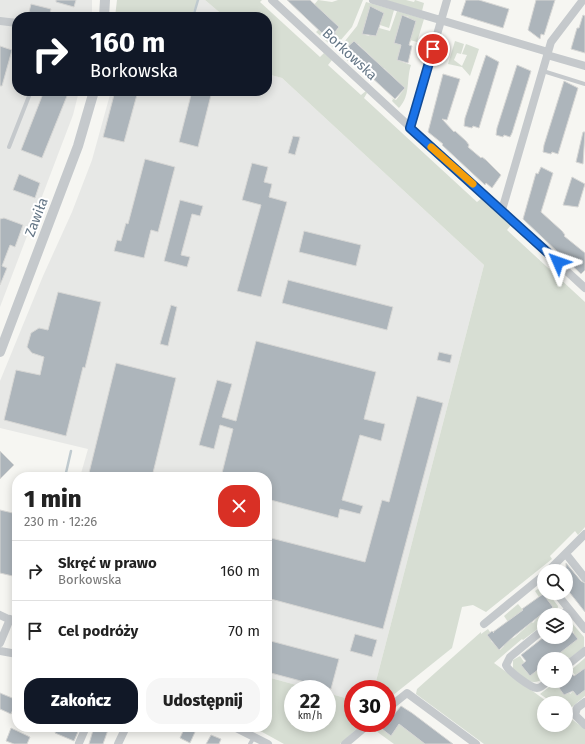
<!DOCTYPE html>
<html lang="pl">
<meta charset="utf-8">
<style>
:root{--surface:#fff;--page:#f6f6f6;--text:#222;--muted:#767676;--line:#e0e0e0;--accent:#111827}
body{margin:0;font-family:"Fira Sans",sans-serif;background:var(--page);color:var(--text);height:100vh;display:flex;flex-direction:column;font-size:15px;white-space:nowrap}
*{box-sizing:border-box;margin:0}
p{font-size:13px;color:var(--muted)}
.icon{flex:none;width:22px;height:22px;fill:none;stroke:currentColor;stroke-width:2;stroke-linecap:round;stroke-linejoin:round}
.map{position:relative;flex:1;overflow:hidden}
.sheet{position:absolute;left:12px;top:472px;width:260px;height:260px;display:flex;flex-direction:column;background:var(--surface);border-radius:16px;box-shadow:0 2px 10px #0003}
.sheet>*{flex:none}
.banner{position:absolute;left:12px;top:12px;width:260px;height:84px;border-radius:16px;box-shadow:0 2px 10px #0003;background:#111827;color:#fff;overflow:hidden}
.buttons{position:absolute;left:537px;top:564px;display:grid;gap:8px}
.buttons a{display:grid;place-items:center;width:36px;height:36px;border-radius:50%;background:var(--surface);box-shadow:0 2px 10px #0003;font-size:20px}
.speed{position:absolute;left:284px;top:680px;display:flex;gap:8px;font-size:20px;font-weight:700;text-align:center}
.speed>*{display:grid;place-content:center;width:52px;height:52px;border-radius:50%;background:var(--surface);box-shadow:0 2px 10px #0003;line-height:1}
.speed small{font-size:10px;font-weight:400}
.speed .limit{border:6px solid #d22;background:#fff;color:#111}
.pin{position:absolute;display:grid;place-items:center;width:34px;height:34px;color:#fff;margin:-17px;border:2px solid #fff;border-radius:50%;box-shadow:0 1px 4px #0007}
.me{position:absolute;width:44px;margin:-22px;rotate:313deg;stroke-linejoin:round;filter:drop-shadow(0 0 3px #0008)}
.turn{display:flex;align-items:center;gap:14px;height:84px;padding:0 12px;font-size:18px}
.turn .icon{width:52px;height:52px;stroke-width:2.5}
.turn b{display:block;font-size:28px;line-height:34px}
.round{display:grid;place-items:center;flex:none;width:42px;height:42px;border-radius:16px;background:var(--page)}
.overview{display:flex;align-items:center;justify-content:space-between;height:68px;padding:0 12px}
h1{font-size:24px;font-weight:800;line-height:30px}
.primary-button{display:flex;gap:8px;margin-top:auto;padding:8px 12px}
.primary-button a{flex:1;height:46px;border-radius:16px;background:var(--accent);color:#fff;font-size:16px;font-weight:800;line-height:46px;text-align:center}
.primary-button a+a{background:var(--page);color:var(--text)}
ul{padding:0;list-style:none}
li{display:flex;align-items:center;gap:12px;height:60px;padding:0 12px;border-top:1px solid var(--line)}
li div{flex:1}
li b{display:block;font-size:15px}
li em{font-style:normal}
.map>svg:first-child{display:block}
.built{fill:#e7e8e6}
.green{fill:#d7ded3}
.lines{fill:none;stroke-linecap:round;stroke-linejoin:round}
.stream{stroke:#bfcacf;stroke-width:2.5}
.building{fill:#adb5bb;stroke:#d7d7d5}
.service{stroke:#c5c9cc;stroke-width:4}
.minor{stroke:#c5c9cc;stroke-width:8}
.tertiary{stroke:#c5c9cc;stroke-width:10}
.route-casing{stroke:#114b97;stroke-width:10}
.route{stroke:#1a73e8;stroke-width:7}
.slow{stroke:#f59e0b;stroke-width:7}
.labels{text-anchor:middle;stroke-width:4;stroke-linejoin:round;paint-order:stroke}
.street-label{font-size:14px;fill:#637585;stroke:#fff}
</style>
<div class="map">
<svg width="585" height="744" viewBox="0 0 585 744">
<rect width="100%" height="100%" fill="#f6f6f2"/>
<path class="built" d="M0,0H92V17H17V91H79L73,115L0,307Z
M198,0H205L225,17H191Z
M267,74L282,78L484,265L374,689H353V700L327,693V689H311L267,677V477H80L88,449L0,428V381L43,276L72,212L92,160L111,91H267Z"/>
<path class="green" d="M117,0H198L191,17H115Z
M205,0H262L260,2L320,57L324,53L332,60L328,65L361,95L366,91L367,93L364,98L477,202L482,198L511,225L507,230L585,302V527L578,535L575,531L550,556L552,559L486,612L473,605L462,607L452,648L387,700V689H374L484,265L282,78L267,74V17H225Z
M318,0L332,2L338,0H363L352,27L334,48L316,32L319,29L331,39L339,27L318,8L313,6Z
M385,0H406L414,2L415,0L424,3L422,11Z
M366,2L394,10L389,28L380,25L382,18L377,9L370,7L362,34L369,36L370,35L376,36L379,28L390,31L397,11L424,19L417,42L410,40L409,17L402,15L394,43L401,45L397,60L411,65C406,80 411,95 399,108L392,101L393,99L390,97L396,100L405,88L384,68L382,69L375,62L376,61L358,44L348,45L343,50L349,59L348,61L337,51L357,26Z
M455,41L464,44L461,54L457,53L454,60L462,66L467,55L462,54L466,44L479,49L470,76L462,67L448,64Z
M539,588H544V593H548L558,606L557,614L544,615V624L523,640L522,639L494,663L549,703H544V725H566V715L585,729V744H484L416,694L417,689L481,632V634L488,629L492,635L491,641L500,650L504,646L502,644L515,637L532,622L533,623L545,609L548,611L553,607L543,594L539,597L535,591Z
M518,604L523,610L508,622L504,616Z
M566,620L571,622L584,637V647L566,661V659H551L574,633L572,629H566Z
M520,656L524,662L521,665L530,676L540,666L541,668L544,665V678C531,688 525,677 513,669V660Z
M585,658V668L575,675L571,670Z
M267,677L311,689H293V723H327V693L353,700V723H361V725L340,744H284L253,727H267Z
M557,681H566L570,694L573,691L577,696L585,690V696L566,712V703H553L540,694Z
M399,724L425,744H394L376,731L379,727L391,736Z"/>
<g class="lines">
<path class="stream" d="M193,17L198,0
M65,477L71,451"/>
</g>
<path class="building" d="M56,0H76L74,7L56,2Z
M287,0H310L339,27L335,32L336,34L331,40L325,36Z
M466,0H479L509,9L503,28L461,15Z
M536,0H555L544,35L541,34L540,39L528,30Z
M31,4L51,9L49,17L29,12Z
M370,6L384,13L376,36L362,34Z
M402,15L416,21L409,45L412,46L408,63L397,60L401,45L394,43Z
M583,15L585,16V53L571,49L577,28H579Z
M354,41L405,88L395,99L343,51Z
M0,46L12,50L2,86H0Z
M486,55L499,62L479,128L473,126L472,128L464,126L465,118Z
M517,65L531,71L512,133L510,137L504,135L503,137L496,135L497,128Z
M443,74L460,79L447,120L442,119L454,132L455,131L466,141L469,145L468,147L481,158L482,157L486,160L501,175L492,188L486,183L485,185L442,145L443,144L428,132Z
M564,81L578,88L558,154L552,152L551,154L543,152L544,145Z
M44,91H69L42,158L21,150Z
M115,91H138L124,142L103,137Z
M192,91H212L198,147L179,142Z
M583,132H585L583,164L576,162Z
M293,136L300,137L295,155L288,153Z
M145,159L175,167L158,232L151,230L144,258L114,251L117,240L121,241L126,223L128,224Z
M252,163L268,167L264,182L272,184L269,197L287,202L261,297L237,291L261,205L242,200Z
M541,167L553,173L541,212L562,231L565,235L564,236L585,253V270L581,274L523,219L536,173L538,174Z
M19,174L40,183L35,198L13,190Z
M572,177L585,184L578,207L563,205Z
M180,200L203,206L200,216L192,214L181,255L190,257L187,267L164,261Z
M4,218L23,225L15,247L10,245L2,266L7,268L0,285V219Z
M304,231L361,245L356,266L299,252Z
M288,280L393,307L387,330L282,303Z
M58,292L101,302L85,368L83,367L66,436L4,420L16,370L40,375L44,357L32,353L27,347L31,333L39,328L48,330Z
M171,305L177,307L168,346L160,344Z
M256,341L376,372L364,419L385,424L381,441L360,435L342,500L363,506L360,514L340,509L338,518L267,499V477H221L233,429L220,425L214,449L199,445L217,380L232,384L222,417L236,421Z
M439,352L452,355L450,363L437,360Z
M116,363L176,378L152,477H88Z
M417,396L443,403L383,629L267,598V537L365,562L382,500L389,502Z
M0,451L14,465L0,479Z
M0,510L17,514V577L0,573Z
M566,563L581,581L585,583V612L566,588Z
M543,594L553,607L548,612L547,610L514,636L499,650L487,635L492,631L494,633L493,632L523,610L522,609Z
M566,624L578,639L552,659H544V665L530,676L521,665L526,661L521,655L544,637H566Z
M355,634L377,640L372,657L350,651Z
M267,640L339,659L331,689L267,672Z
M585,668V690L577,696L573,691L564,695L559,688L566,683V671L569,670L574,676Z
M0,693L17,700L11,714L0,709Z
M401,706L412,713L453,744H425L399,724L391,736L382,729Z
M58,727H80L74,741L55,733Z
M94,727H109L103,744H89Z
M185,727L195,732L190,743L180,738Z
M11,728L30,737L27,744H14L6,741Z
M211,735L221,739L219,744H206Z"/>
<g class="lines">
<path class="service" d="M543,71L585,84
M9,147L31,91
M250,744L254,737"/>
<path class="minor" d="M272,0L585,288
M373,0L548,52
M0,21L17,23
M547,55L585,66
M410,128L447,0
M502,210L551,42L583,0
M566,554L585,578
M548,571L585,534
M556,593L585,629
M0,615L17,623
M562,615L569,609
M484,624L544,575
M544,629L510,657L506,665C508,671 531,688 537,688C541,688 545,684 548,681
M0,643L10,619
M0,651L17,654
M566,666L585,651
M585,702L577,708L575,715L585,725
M387,709L407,693L476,744
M234,727L268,744
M79,743L86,727
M118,744L126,727
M345,744L370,723"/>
<path class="tertiary" d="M104,17L105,0
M0,352L78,146L94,91"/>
</g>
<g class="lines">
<g class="route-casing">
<path id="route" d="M433,49L410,128L558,262"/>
</g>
<use href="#route" class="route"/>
<path class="slow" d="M431,147L473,184"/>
</g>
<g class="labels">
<g class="street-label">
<text transform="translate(350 54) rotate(43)" y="5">Borkowska</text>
<text transform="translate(36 217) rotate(-69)" y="5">Zawiła</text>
</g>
</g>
</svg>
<div class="buttons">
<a><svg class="icon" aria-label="search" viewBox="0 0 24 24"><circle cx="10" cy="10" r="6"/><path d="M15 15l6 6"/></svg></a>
<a><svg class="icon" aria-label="layers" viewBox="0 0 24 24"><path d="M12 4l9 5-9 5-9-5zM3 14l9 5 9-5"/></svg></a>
<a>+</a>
<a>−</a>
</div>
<div class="speed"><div>22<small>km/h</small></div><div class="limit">30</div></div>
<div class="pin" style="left:433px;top:49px;background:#d93025"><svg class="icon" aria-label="arrive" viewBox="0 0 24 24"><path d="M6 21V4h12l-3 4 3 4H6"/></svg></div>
<svg class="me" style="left:558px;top:262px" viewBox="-20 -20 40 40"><path d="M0-17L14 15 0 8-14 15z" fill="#1a73e8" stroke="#fff" stroke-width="4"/></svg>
<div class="banner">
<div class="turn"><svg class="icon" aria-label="right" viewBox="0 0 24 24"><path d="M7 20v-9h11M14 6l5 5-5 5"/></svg><div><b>160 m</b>Borkowska</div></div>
</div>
<section class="sheet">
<div class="overview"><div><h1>1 min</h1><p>230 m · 12:26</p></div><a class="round" style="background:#d93025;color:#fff"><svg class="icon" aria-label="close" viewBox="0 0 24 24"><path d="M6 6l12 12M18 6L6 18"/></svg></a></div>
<ul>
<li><svg class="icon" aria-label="right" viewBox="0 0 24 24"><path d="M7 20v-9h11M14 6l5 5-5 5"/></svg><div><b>Skręć w prawo</b><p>Borkowska</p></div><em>160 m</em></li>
<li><svg class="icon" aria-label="arrive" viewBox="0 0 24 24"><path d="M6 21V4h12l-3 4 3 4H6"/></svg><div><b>Cel podróży</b></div><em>70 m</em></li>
</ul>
<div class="primary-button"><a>Zakończ</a><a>Udostępnij</a></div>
</section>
</div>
